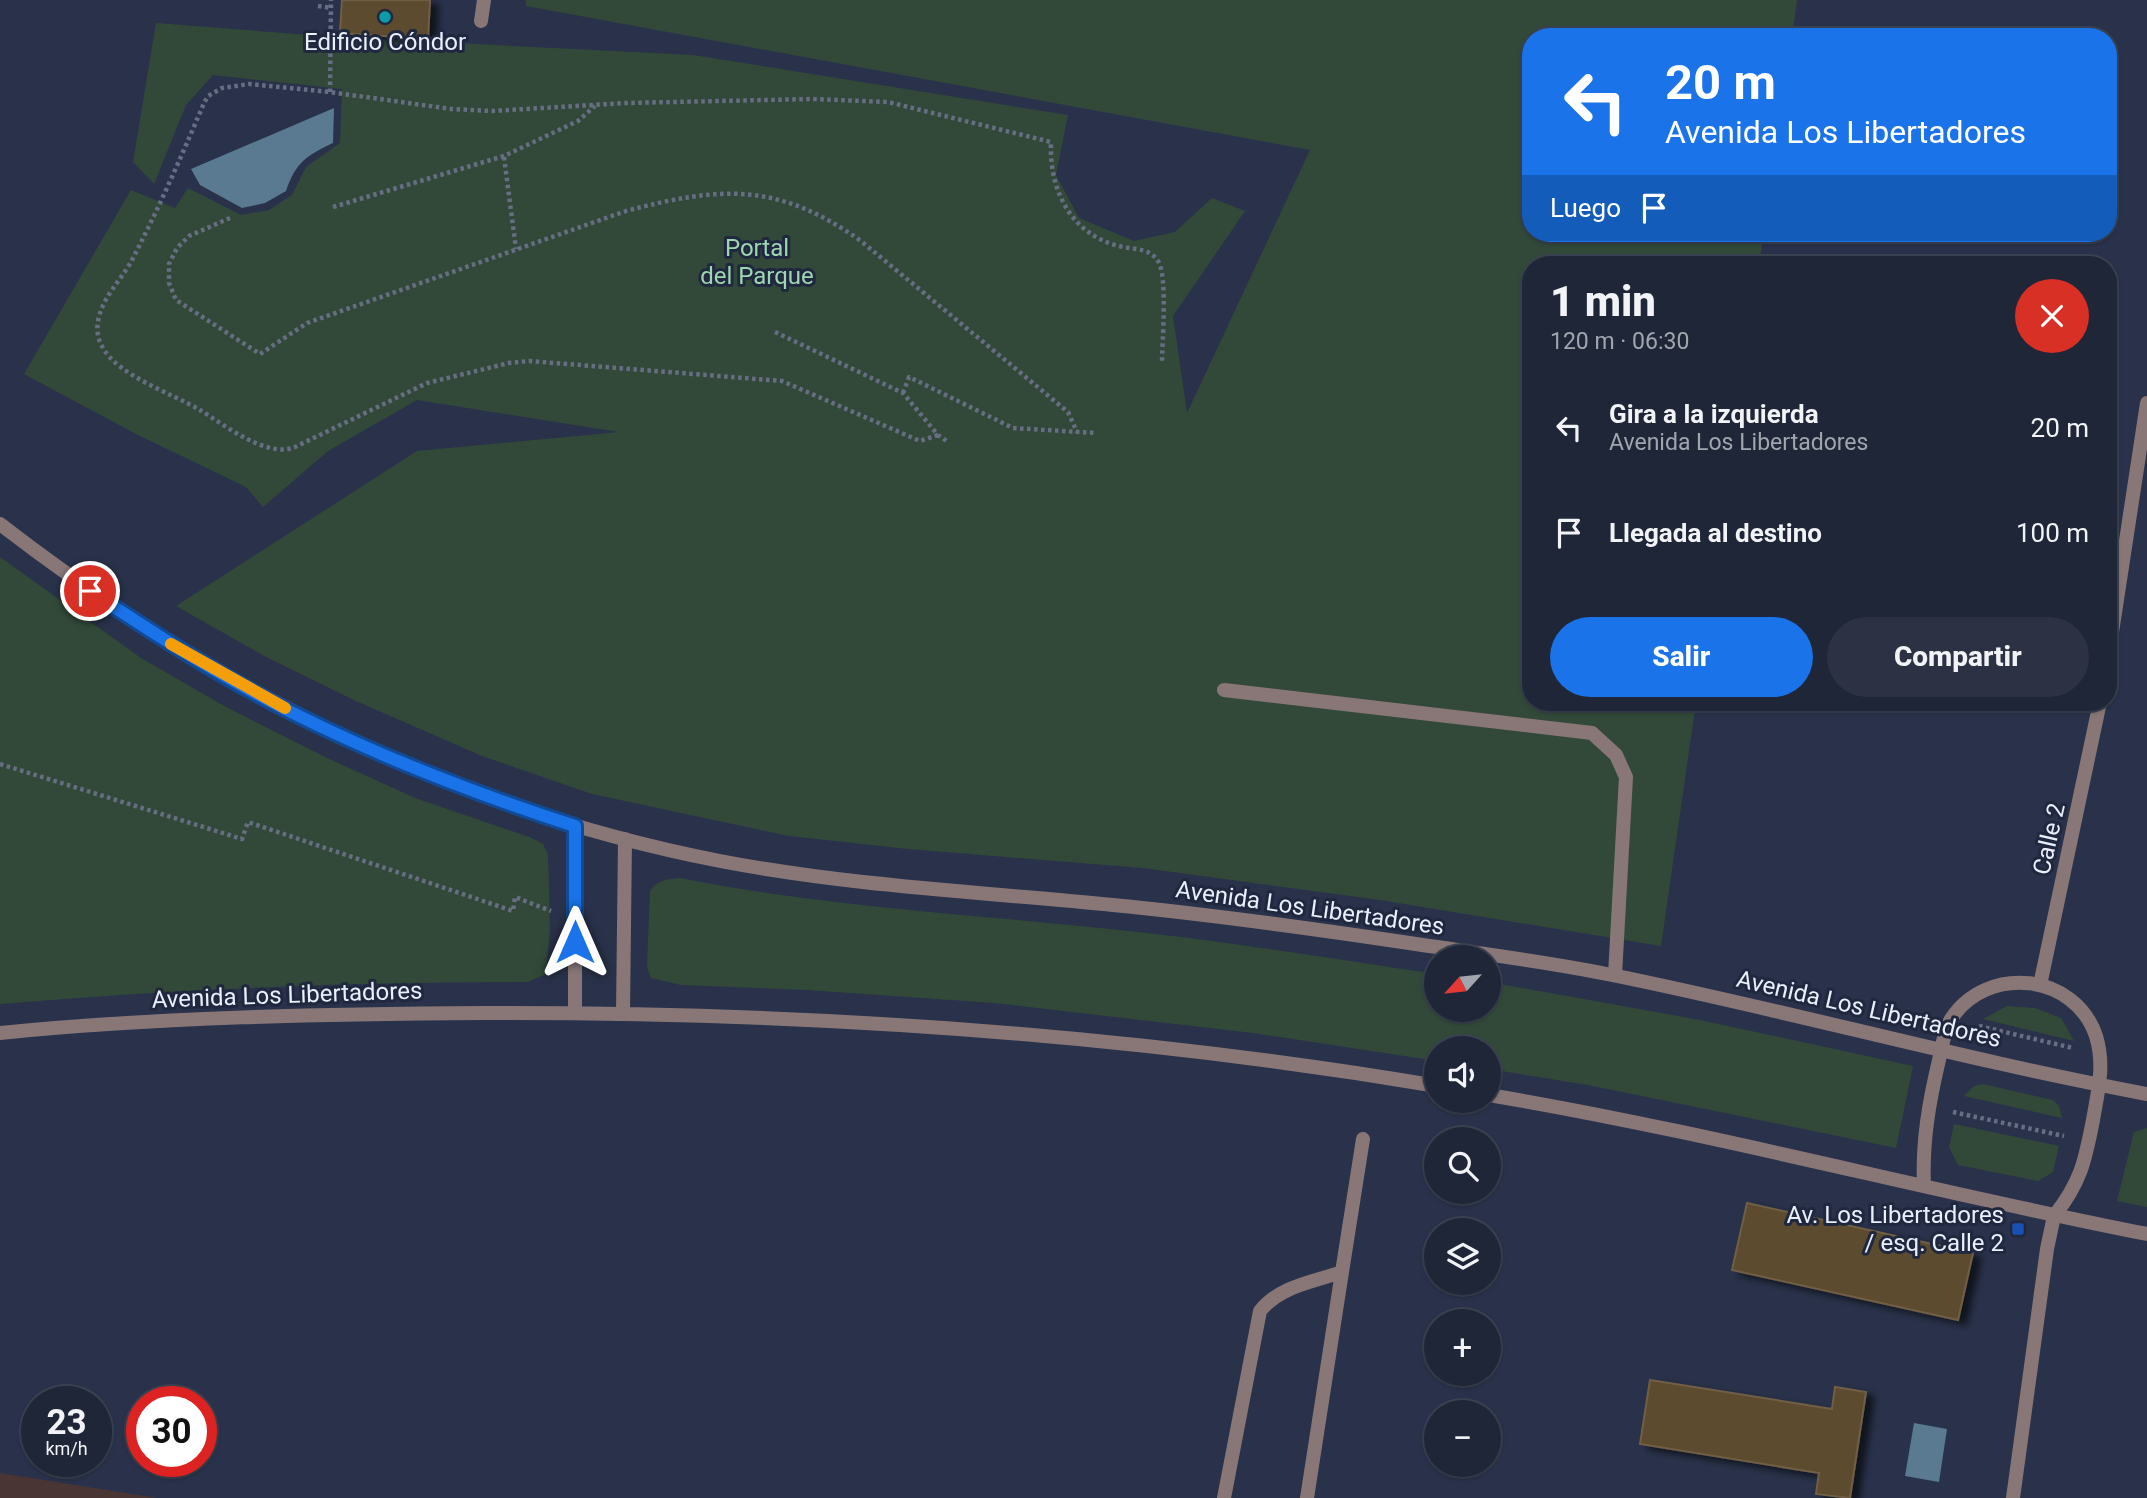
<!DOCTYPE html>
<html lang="es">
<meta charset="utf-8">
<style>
:root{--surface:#1f2638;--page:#2c3243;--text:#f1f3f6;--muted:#a1a5ae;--line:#3c4353;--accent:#1a73e8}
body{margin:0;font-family:Roboto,sans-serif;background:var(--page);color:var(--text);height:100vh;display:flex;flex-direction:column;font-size:26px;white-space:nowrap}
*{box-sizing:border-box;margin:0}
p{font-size:23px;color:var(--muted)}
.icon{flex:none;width:38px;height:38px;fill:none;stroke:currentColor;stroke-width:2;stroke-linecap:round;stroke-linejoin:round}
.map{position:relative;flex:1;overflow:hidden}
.sheet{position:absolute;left:1522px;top:256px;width:595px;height:455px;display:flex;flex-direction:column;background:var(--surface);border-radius:28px;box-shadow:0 2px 5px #0004,0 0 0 2px var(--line)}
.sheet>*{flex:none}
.banner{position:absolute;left:1522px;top:28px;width:595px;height:214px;border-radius:28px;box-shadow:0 2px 5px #0004,0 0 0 2px var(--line);background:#1a73e8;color:#fff;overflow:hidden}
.needle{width:46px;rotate:243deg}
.tools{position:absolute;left:1424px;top:945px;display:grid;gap:14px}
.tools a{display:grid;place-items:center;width:77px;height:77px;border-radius:50%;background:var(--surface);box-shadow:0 2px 5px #0004,0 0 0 2px var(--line);font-size:35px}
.speed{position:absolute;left:21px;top:1386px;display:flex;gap:14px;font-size:35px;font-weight:700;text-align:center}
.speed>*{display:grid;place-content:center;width:91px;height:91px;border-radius:50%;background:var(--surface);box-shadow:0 2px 5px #0004,0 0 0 2px var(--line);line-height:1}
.speed small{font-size:18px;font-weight:400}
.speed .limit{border:10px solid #d22;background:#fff;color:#111}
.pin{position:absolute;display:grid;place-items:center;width:60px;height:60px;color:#fff;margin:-30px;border:4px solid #fff;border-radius:50%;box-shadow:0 2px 7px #0007}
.me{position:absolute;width:77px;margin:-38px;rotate:0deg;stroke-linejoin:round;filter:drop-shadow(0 0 5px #0008)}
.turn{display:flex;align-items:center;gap:24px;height:147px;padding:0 28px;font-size:32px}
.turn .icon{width:91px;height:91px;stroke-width:2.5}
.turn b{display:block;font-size:49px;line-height:60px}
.then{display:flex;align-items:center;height:66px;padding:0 28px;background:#0003;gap:14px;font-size:26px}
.round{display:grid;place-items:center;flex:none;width:74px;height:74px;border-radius:37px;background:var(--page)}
.head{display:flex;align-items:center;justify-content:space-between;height:119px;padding:0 28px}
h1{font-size:42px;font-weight:800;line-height:52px}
.primary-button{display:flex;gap:14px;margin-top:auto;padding:14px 28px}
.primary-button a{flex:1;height:80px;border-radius:42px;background:var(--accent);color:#fff;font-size:28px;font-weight:800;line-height:80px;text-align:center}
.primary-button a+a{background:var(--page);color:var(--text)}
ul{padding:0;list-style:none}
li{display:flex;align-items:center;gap:21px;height:105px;padding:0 28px}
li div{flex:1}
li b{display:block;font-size:26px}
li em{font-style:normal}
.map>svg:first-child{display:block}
.industrial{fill:#493533}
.green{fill:#324939}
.water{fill:#597a90}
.building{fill:#5c4b2d;stroke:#705f45;stroke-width:2;filter:url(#shadow)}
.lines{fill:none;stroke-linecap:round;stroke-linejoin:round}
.path{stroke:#676e83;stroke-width:4.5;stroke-dasharray:3.5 3.5;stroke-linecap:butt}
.service{stroke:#897777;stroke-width:14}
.minor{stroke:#897777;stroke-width:14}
.route-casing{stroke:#114b97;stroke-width:18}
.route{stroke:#1a73e8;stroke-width:12}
.slow{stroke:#f59e0b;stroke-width:12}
.culture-dot{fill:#0f9aa8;stroke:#202840;stroke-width:2.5}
.transit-dot{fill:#1a4fb4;stroke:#202840;stroke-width:2.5}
.labels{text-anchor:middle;stroke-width:6;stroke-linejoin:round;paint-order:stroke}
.poi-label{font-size:24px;fill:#eaeffc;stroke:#202840}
.park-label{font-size:24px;fill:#9dd6af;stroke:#202840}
.street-label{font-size:24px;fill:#eaeffc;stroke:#202840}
</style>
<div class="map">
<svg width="2147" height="1498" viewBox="0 0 2147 1498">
<defs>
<filter id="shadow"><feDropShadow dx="8" dy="4.5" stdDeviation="3.5" flood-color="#0009"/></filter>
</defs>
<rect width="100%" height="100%" fill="#29324a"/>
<path class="industrial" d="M0,1473L157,1498H0Z"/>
<path class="green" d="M526,0H1797L1792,37H1531V233H1764L1759,264H1531V702H1696L1661,946L1380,900L1143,868L908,849L789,836L592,794L482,756L356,701L266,657L176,606L417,451L619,432L417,400L328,451L263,507L246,487L136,434L24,374L131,190L175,208L188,188L241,215L269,210L292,195L306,167L340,143L342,89L213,75L186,105L154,184L133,162L156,23L335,37L693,55L1068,115L1056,175L1079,218L1134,241L1175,232L1212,198L1245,211L1173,316L1187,413L1310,150L526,6Z
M0,557L141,658L226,707L325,757L415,798L532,838L543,844L548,854L550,929L546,974L527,982C351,982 176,989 0,1004Z
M680,878C815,905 952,913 1090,927C1206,938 1322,957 1437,974V1010H1489V982L1700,1020L1913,1066L1896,1148L1588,1085L1489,1069V1048H1437V1061L1253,1033L994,1003L807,990L681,985L651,978L647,967L650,891C658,880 666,879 680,878Z
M2007,1006L2035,1008L2061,1018L2074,1041L1983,1019Z
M1983,1084L2053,1100L2059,1106L2062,1118L1964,1096L1974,1086Z
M1954,1124L2059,1146L2053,1172L2038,1181L1958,1165L1949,1147Z
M2147,1128V1207L2117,1201L2134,1132Z"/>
<path class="water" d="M334,108L333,143C306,156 296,162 286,191L265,203L242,208L200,185L191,169Z
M1914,1423L1947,1429L1939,1482L1905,1476Z"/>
<path class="building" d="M342,0H430L428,39L340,33Z
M1747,1203L1973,1253L1958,1320L1732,1270Z
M1650,1380L1832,1409L1835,1387L1866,1392L1850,1498L1816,1494L1819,1473L1640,1444Z"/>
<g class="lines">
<path class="path" d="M318,6L331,8
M330,92L331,0
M504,157L516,249
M333,207L504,156L578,121L595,106
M230,218L189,236L177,248L169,264V283L176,300L260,354L307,323L626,211C721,186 778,182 861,241L1068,412L1077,432
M775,332L903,393L938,435L948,442
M903,393L909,377L1013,428L1096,433
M938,435L920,441L782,381L529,361L509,363L427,383L295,447C267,459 223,424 200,410C171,393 119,376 103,348C97,338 96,328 99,317C104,295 123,278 133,258C159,208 182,155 204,103L208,96L222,88L249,84L330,92L451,109L492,111L626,103L813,99L888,102L1051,142C1049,189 1070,234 1119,246C1133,250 1149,247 1158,261C1168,276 1162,342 1162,363
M0,764L242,839L248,822L513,911L515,897L551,911
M1979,1026L2073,1048
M1953,1112L2064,1136"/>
<path class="service" d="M481,21L484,0
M1224,690L1592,733L1616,755L1626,777L1615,975
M1224,1498L1260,1311C1280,1286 1313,1282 1342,1272L1363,1139
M1307,1498L1342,1272
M2013,1498L2047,1249L2054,1216"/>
<path class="minor" d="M0,524C212,688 455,810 720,861C850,886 982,892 1113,905C1215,915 1316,929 1416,944C1483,954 1551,962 1617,976C1794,1012 1969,1061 2147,1094
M2109,652L2147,403
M575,826V1013
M2040,985L2100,702
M623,1013L625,839
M0,1033C161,1017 323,1014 485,1013C803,1012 1122,1033 1437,1086
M1489,1095C1710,1132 1927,1191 2147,1234
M1924,1186C1922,1142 1929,1102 1939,1060C1942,1047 1944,1031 1951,1019C1987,964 2075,973 2096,1036C2105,1065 2098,1091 2093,1120C2085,1161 2081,1182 2054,1216"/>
</g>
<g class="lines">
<g class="route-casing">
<path id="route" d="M90,591C156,635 223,678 295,714C385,759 479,795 575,826V942"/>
</g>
<use href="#route" class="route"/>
<path class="slow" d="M171,644L285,708"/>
</g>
<circle class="culture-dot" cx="385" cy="17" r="7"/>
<rect class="transit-dot" x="2011" y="1222" width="14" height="14" rx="3.5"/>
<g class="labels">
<g class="poi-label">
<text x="385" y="50">Edificio Cóndor</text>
<text x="2004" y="1223" text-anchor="end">Av. Los Libertadores<tspan x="2004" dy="28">/ esq. Calle 2</tspan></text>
</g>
<g class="park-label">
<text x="757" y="256">Portal<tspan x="757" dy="28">del Parque</tspan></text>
</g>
<g class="street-label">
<text transform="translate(2049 839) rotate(-77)" y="8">Calle 2</text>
<text transform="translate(1310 908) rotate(8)" y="8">Avenida Los Libertadores</text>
<text transform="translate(287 995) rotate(-2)" y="8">Avenida Los Libertadores</text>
<text transform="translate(1869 1009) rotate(13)" y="8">Avenida Los Libertadores</text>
</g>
</g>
</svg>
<div class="tools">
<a><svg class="needle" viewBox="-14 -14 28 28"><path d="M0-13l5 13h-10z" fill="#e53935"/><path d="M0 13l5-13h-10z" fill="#a1a5ae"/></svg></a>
<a><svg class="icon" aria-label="sound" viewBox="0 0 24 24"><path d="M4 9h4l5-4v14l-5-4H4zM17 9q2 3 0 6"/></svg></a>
<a><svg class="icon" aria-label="search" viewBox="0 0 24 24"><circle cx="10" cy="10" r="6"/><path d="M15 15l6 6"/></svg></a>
<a><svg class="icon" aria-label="layers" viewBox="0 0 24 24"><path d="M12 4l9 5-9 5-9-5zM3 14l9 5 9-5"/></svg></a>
<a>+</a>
<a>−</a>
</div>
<div class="speed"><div>23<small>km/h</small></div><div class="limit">30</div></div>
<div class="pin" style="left:90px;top:591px;background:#d93025"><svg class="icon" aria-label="arrive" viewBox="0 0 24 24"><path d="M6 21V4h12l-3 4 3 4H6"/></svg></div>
<svg class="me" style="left:575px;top:942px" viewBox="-20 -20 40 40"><path d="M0-17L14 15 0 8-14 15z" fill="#1a73e8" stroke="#fff" stroke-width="4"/></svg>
<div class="banner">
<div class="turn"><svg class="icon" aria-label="left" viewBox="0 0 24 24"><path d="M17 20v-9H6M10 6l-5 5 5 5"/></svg><div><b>20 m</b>Avenida Los Libertadores</div></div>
<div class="then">Luego<svg class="icon" aria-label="arrive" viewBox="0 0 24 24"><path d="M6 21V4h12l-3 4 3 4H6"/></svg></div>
</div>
<section class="sheet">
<div class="head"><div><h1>1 min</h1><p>120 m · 06:30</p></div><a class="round" style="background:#d93025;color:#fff"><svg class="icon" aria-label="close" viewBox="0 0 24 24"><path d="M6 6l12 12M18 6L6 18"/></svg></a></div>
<ul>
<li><svg class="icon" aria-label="left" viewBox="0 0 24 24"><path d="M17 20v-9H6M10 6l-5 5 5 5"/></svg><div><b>Gira a la izquierda</b><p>Avenida Los Libertadores</p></div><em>20 m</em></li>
<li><svg class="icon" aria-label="arrive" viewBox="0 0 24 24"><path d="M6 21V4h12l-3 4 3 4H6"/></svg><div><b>Llegada al destino</b></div><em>100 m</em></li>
</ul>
<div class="primary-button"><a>Salir</a><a>Compartir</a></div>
</section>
</div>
